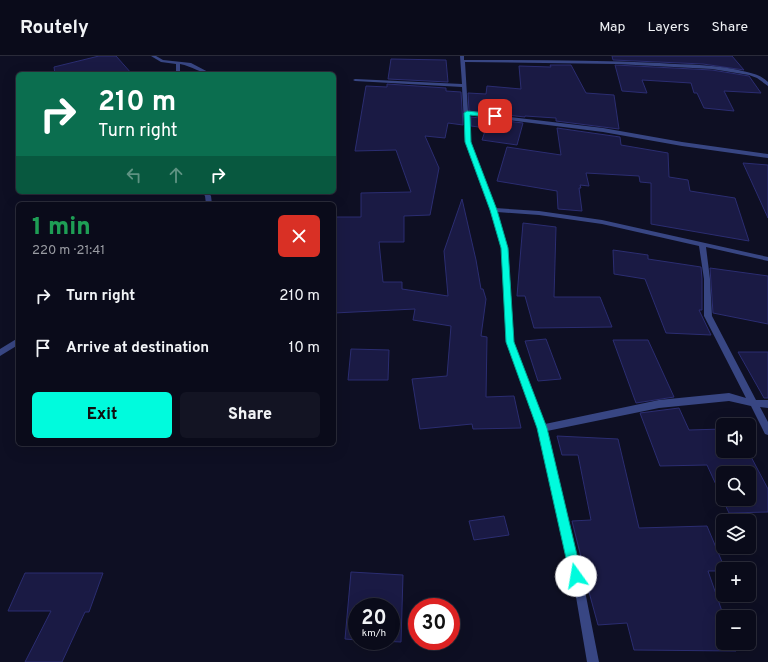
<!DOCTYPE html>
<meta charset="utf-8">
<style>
:root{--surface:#0a0b1a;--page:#131423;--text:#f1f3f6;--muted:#999ba2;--line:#2a2b39;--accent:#00fbdd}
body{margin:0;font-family:Overpass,sans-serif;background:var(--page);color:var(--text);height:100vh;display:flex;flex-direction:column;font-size:15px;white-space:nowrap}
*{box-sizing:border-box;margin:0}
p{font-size:13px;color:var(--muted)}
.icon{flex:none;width:22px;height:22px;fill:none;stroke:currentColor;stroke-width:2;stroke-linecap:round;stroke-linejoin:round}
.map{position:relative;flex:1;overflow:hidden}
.details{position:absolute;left:16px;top:146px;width:320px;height:244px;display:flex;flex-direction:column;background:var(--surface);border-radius:6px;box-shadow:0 4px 16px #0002,0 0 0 1px var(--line)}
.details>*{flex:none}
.guide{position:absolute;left:16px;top:16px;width:320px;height:122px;border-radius:6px;box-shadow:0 4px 16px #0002,0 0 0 1px var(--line);background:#0b6e4f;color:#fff;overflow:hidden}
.buttons{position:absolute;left:716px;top:362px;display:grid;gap:8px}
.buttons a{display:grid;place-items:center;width:40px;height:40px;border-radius:6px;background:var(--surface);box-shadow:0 4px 16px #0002,0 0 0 1px var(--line);font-size:20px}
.speed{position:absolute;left:348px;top:542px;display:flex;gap:8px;font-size:20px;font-weight:700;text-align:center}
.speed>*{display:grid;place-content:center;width:52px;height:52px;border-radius:50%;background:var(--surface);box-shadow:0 4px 16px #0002,0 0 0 1px var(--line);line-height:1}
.speed small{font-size:10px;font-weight:400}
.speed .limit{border:6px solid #d22;background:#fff;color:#111}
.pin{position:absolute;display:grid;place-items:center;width:34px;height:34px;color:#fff;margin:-17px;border-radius:8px;box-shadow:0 2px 6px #0006}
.me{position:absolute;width:44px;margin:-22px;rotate:347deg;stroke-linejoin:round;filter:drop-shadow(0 0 3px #0008)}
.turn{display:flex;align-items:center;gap:14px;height:84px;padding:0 16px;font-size:18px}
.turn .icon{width:52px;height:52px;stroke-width:2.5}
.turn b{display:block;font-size:28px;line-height:34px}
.lanes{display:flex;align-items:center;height:38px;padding:0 16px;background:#0003;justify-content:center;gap:20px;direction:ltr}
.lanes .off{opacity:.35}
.round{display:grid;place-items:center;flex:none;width:42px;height:42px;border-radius:6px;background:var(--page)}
.headline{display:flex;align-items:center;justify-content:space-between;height:68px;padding:0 16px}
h1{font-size:24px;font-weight:800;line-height:30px;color:#1e9e55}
.button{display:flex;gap:8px;margin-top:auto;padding:8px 16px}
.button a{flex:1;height:46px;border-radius:6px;background:var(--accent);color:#111;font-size:16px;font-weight:800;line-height:46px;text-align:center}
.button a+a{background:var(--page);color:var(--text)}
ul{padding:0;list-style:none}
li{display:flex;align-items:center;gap:12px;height:52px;padding:0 16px}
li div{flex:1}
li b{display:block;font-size:15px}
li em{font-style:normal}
header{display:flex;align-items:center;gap:24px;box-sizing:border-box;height:56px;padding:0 20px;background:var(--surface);border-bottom:1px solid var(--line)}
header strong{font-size:19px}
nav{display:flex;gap:22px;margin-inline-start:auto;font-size:14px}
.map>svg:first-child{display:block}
.building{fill:#1a1a44;stroke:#2b2d71;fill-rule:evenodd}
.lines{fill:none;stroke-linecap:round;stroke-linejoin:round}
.street{fill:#384683;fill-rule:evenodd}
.route{fill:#00fbdd;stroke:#00a390}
</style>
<header>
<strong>Routely</strong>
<nav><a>Map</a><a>Layers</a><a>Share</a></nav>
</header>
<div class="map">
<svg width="768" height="606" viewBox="0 0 768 606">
<rect width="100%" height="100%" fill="#0e0f23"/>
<path class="building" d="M99,0H116L132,18H55L54,11Z
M612,0H732L744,14L703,8L613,4Z
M391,3L446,4L448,26L388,23Z
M550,9H571L586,37L614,39L619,73L556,65V62L525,60V61L469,55L468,37L486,38L487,30L521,33L519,10L551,11Z
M615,9L712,14L749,20L761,37L724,35L734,55L704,52L697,37H694L691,27L642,24L647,37L622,35Z
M387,28L446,32V35L461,36L463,69L448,67L445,82L425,80L439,112L430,159L404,160V186H379L383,226H402V233L448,240L444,195L462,143L476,204L481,233H483L486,243L481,280L487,281L486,341L514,340L521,372L473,373L472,368L420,373L412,323L447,320L451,270L413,264L415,253L334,257V161H361V137L411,136L396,94L355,95L366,30L387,31Z
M471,61L523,67L517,89L482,84L486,72L471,70Z
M557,72L620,81L621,89L668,97L669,121L688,124L690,135L735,142L749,185L651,168V127L640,126L639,120L586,117L589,130L580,129L581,132H579L582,155L558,153L557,135L497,125L507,91L561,99Z
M743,107L768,109V162Z
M523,167L556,171L554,241H600L612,271L534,272L525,240H517Z
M613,194L648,199V203L701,211L702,223V254H699L711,279L666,277L645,223L614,218Z
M710,212L768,220V268L713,257Z
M546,283L561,323L538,325L525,285Z
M613,284H648L674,341L636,347Z
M351,293L389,294L388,324H348Z
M738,296H768V342H764Z
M679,352L689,374L723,373V395H748L768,433V456L729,457L707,409L660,410L640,357ZM723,417H749V443H723Z
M557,380L618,383L639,472L707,470L725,513L723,515H708L724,561H723V587H734L736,595L634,594L627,567L598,569L586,525H587L572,465L591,464L578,399H562Z
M504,460L509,479L474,484L469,465Z
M351,516L403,519L401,586L380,585H391V551H357V584L345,583Z
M25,517H103L89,556H85L62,606H25L51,555H8Z"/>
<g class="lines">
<path class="street" d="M151,0H156L163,4L191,7L212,18C201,18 192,10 180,8V18H176V8L161,6Z
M460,0H464V4C529,4 594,4 659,7C688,9 718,8 747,16C755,18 762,20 768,26V30L757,22L749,19L712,13L617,8L465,6L468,56L603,72L682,86L768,98V102L682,90L603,76L469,59L471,86L495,152L539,155L602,164L768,201V205L706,191L710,223L712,260L756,344H768V352L760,351L768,366V379L765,378L751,350L729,345L659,352L547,375L585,535L599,606H587L575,535L538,372L506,286L502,192L490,154L465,86L462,31L355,25L353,24L355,23L462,28ZM497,156L539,159L602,168L699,190L704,223V260L746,342L729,337L659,344L545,368L514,286L508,192Z
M202,136H208L211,140L212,148H206L205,140Z
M18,282V289L0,300V293Z"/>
</g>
<path class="route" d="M467,55L495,58L498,60L495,62L470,59L471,86L497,154L508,192L514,286L547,372L582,520L580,524L576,526L572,524L570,520L537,372L506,286L501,192L490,154L465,86L464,57Z"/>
</svg>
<div class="buttons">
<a><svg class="icon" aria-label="sound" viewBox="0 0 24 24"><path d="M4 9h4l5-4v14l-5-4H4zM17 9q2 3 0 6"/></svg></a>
<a><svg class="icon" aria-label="search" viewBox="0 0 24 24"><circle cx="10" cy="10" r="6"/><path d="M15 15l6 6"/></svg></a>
<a><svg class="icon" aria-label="layers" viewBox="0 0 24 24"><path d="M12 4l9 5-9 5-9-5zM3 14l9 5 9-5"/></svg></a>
<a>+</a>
<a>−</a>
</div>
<div class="speed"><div>20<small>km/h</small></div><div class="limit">30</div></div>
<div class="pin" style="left:495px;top:60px;background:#d93025"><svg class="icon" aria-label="arrive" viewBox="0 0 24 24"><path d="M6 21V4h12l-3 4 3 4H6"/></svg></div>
<svg class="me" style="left:576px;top:520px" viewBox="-20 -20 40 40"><circle r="19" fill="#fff"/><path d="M0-13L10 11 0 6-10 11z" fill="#00fbdd"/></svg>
<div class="guide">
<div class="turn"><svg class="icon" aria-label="right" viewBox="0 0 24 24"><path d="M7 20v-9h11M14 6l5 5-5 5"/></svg><div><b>210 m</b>Turn right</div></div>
<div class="lanes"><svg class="icon off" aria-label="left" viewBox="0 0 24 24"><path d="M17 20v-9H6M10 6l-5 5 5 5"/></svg><svg class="icon off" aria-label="ahead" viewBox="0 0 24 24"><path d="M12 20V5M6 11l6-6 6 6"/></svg><svg class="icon" aria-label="right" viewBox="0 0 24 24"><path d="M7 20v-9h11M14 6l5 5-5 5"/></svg></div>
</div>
<section class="details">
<div class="headline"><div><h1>1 min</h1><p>220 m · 21:41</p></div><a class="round" style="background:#d93025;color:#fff"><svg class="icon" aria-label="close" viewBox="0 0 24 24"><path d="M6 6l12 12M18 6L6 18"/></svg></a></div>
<ul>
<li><svg class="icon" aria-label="right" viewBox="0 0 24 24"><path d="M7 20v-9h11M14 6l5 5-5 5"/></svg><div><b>Turn right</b></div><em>210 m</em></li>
<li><svg class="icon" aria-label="arrive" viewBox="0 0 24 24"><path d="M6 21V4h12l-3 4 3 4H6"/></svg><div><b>Arrive at destination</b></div><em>10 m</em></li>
</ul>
<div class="button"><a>Exit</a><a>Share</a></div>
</section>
</div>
